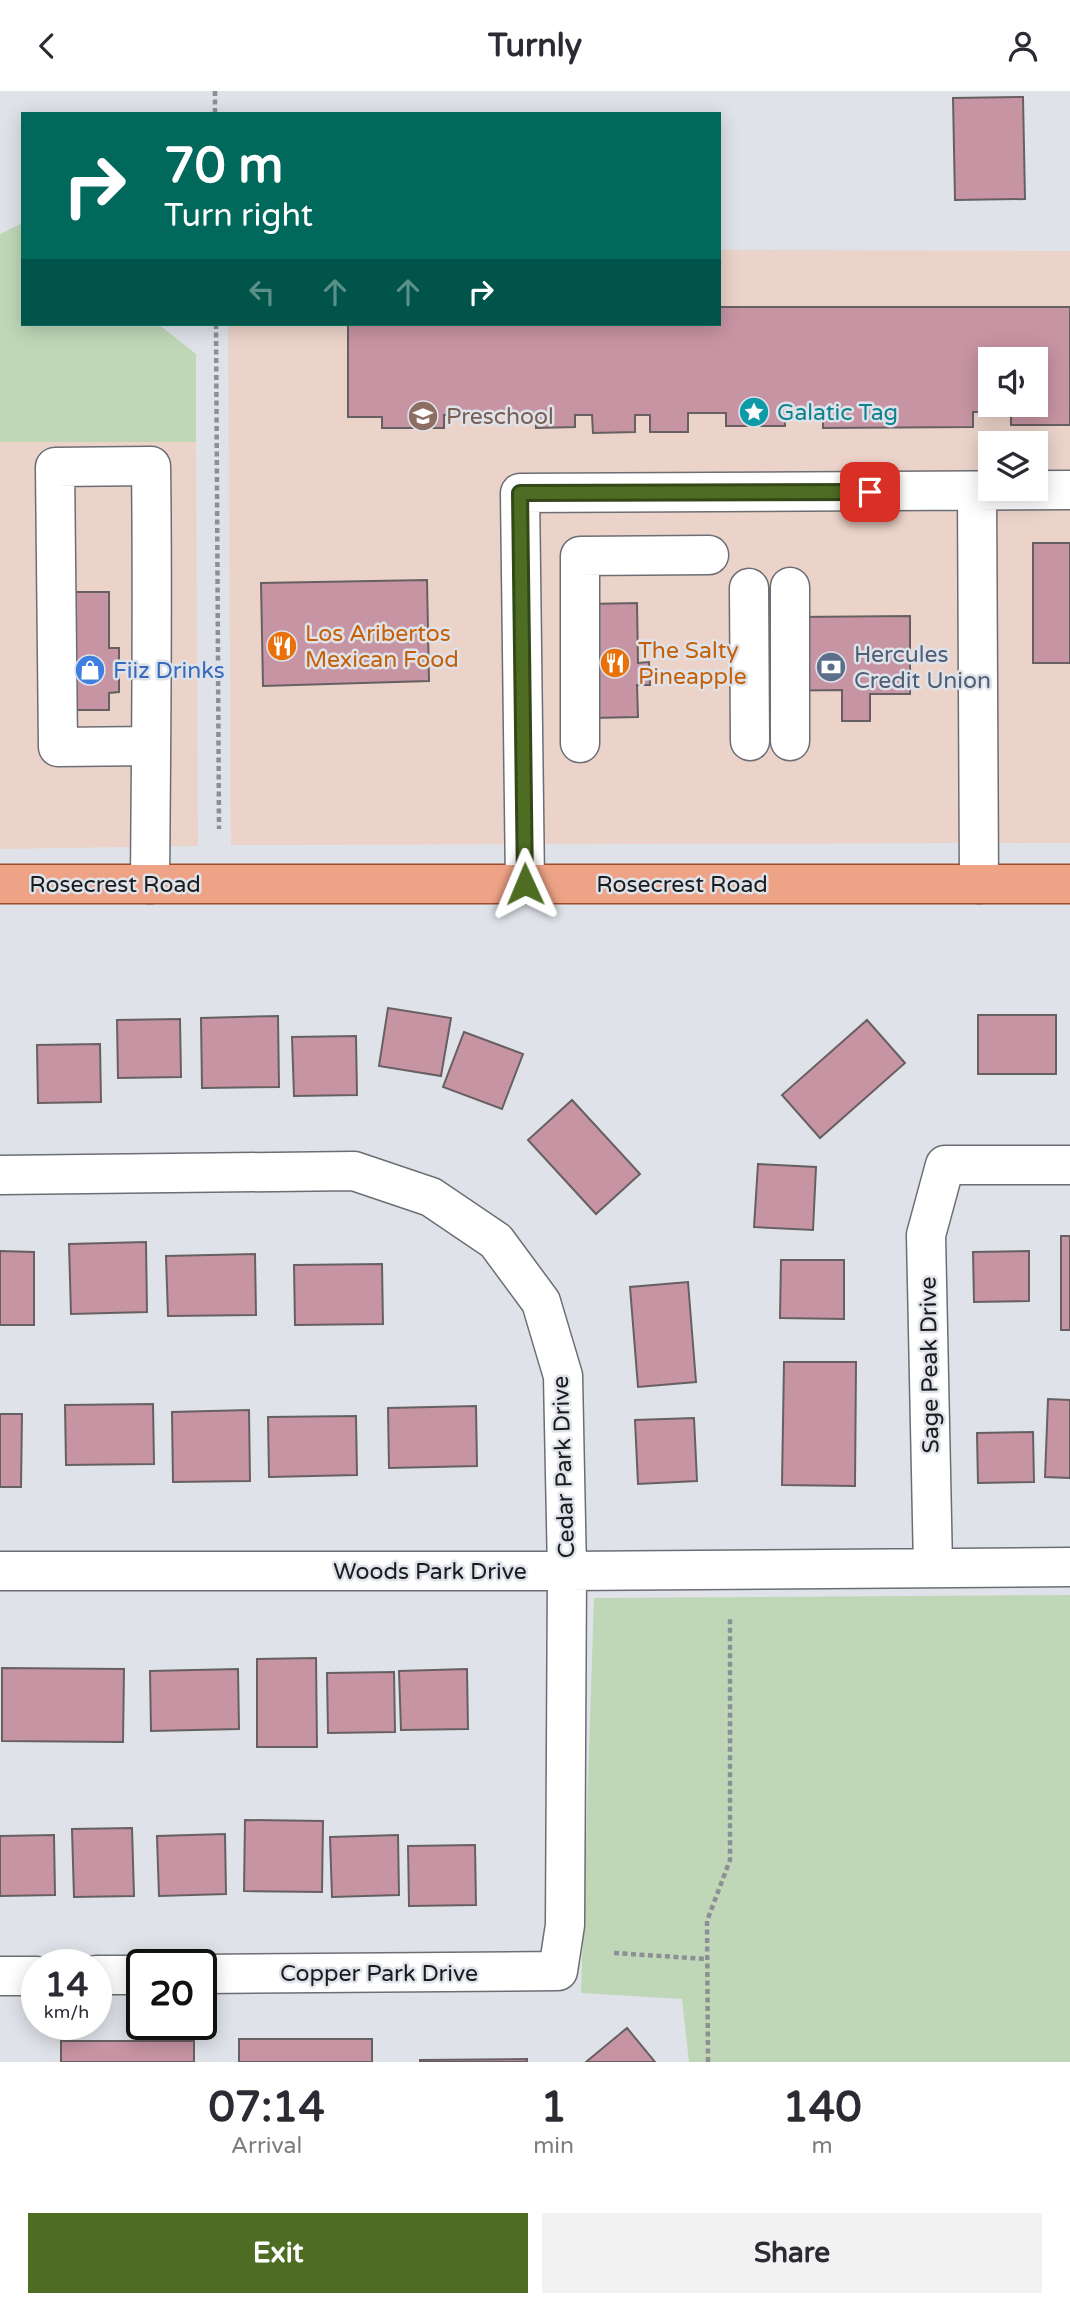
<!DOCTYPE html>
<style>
:root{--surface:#fff;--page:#f2f2f3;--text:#2b2b33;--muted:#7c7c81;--accent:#4e6d23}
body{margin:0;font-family:"Varela Round",sans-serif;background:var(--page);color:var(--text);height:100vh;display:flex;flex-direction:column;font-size:26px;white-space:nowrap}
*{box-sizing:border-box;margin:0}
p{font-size:23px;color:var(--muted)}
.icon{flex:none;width:38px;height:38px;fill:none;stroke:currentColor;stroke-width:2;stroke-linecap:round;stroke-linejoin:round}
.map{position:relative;height:1971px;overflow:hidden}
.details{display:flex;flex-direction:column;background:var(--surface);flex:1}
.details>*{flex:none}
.banner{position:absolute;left:21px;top:21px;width:700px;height:214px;border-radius:0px;box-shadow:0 4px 18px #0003;background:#00695c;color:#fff;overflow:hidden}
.fabs{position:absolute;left:978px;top:256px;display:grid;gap:14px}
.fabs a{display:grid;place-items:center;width:70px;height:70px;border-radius:0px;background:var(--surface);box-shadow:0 4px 18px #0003;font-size:35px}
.speed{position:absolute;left:21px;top:1858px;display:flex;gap:14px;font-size:35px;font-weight:700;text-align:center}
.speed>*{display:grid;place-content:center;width:91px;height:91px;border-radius:50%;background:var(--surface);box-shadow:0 4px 18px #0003;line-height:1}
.speed small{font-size:18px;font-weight:400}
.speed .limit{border:4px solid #111;border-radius:10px;background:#fff;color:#111}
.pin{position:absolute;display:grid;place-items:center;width:60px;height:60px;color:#fff;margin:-30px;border-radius:14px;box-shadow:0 4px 10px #0006}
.me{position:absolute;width:77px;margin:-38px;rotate:359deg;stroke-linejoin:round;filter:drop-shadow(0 0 5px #0008)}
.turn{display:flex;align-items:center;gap:24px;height:147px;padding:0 28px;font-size:32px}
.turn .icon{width:91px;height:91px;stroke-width:2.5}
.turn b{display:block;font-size:49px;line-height:60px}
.lanes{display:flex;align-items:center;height:66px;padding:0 28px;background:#0003;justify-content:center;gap:35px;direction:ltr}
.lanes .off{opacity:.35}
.eta{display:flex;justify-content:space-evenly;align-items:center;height:119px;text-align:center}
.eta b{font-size:42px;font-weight:700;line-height:49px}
.cta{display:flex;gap:14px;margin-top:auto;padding:14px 28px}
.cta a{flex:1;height:80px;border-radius:0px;background:var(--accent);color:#fff;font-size:28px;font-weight:700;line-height:80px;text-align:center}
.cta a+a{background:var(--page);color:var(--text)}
header{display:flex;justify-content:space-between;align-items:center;height:91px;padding:0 28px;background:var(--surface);font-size:32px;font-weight:700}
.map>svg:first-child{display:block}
.commercial{fill:#ebd3c9;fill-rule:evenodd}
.green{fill:#bfd7b7}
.building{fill:#c794a3;stroke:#676062;stroke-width:2;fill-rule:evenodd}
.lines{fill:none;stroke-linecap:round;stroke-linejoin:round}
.minor-casing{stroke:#6b6e74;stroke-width:41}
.major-casing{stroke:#9d4c2d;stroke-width:41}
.path{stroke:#8c8f93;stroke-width:4.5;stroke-dasharray:5 3.5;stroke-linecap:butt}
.minor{stroke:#fff;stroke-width:38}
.major{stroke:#efa386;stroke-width:38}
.route-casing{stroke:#334717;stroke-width:18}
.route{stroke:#4e6d23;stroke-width:12}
.labels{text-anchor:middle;stroke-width:5;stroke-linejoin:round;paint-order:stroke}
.culture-label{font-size:23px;fill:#0d838f;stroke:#dfe3e9;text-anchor:start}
.education-label{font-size:23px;fill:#785e54;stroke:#dfe3e9;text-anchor:start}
.food-label{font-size:23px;fill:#c56008;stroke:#dfe3e9;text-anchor:start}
.service-label{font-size:23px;fill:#4e5e75;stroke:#dfe3e9;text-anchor:start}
.shop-label{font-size:23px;fill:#366cbe;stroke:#dfe3e9;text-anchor:start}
.street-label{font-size:23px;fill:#191b1d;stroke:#dfe3e9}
</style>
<header><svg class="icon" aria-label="back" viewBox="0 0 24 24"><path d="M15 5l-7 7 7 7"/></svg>Turnly<svg class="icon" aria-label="person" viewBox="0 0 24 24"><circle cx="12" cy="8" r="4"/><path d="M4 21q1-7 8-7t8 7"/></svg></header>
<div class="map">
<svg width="1070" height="1971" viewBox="0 0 1070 1971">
<rect width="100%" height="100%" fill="#dfe3e9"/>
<path class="commercial" d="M719,159L1070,160V752L231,754L228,233H719ZM990,268H1036V313H990ZM990,352H1036V397H990Z
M0,351H196L198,755L0,758Z"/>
<path class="green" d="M23,132V233H158L196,263V351H0V143Z
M1070,1504V1971H689L682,1908L581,1902L594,1507Z"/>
<path class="building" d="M1023,6L1025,108L955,109L953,7Z
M719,216H1070V334H1011V321H973V336L823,337V321H785V335H726V322H688V341H650V324H635V341L593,342L592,324H575V336L536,337V324H444V337H382V326H348V233H719ZM990,268H1036V313H990Z
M1033,452H1070V572H1033Z
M427,489L429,590L263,595L261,492Z
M61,501H109V557H119V601L109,602V619H62Z
M637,512L638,572L649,571L650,594H637L638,626L592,627L589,513Z
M910,525V603H870V630H842V599L751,600V553H797V526Z
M388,917L451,927L441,985L379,975Z
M978,924H1056V983H978Z
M278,925L279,996L202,997L201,927Z
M180,928L181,986L118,987L117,929Z
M867,929L905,972L820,1047L782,1004Z
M464,941L523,963L502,1018L443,996Z
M356,945L357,1004L294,1005L292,946Z
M100,953L101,1011L38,1012L37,954Z
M572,1009L640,1083L596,1123L528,1049Z
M758,1073L816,1076L813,1139L754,1136Z
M1061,1145H1070V1239H1061Z
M146,1151L147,1221L71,1223L69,1153Z
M0,1160L34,1161V1234H0Z
M1029,1160V1210L974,1211L973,1161Z
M255,1163L256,1224L168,1225L166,1165Z
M781,1169H844V1228L780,1227Z
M382,1173L383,1233L295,1234L294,1174Z
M688,1191L696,1291L638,1296L630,1196Z
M784,1271H856L855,1395L782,1394Z
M1048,1308L1070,1309V1387L1045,1386Z
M153,1313L154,1373L66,1374L65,1314Z
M476,1315L477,1375L389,1377L388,1317Z
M249,1319L250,1390L173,1391L172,1321Z
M0,1323H22L21,1396H0Z
M356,1325L357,1384L269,1386L268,1326Z
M694,1327L697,1390L638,1393L635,1329Z
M1033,1341L1034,1391L978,1392L977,1342Z
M316,1567L317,1656H257V1568Z
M2,1577L124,1578L123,1651L2,1650Z
M238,1578L239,1638L151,1640L150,1580Z
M467,1578L468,1638L401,1639L399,1580Z
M394,1581L395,1641L328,1642L327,1582Z
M245,1729L323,1730L322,1801L244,1800Z
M132,1737L134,1805L74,1806L72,1738Z
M225,1743L226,1803L159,1805L157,1745Z
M54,1744L55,1804L0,1805V1745Z
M398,1744L399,1804L332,1806L330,1746Z
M475,1754L476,1814L409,1815L408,1755Z
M627,1937L655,1971H586Z
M239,1948H372V1971H239Z
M61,1950H194V1971H61Z
M527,1968V1971H420V1969Z"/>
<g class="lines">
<g class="minor-casing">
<path id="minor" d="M977,400L979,793
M790,496V650
M749,497L750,650
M580,652V465L709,464
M150,793C151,653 153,514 151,375L55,376L58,656L151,655
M525,793L520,402L1070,399
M0,1084L354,1080L431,1106L496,1150L541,1211L563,1285L567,1480L565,1834L558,1880L201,1883
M933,1476L926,1144L945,1074H1070
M0,1480H567L1070,1476
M96,1884H142
M0,1885H37"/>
</g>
<g class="major-casing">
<path id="major" d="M0,793H1070"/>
</g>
<path class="path" d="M215,0V23
M216,233L219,738
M614,1862L707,1868
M708,1971L707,1830L730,1769V1526"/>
<use href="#minor" class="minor"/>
<use href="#major" class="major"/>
</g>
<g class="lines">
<g class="route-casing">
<path id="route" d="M525,793L520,402L870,401"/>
</g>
<use href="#route" class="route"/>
</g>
<defs>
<g id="sight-disc" transform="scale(1.575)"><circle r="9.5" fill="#0f9aa8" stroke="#dfe3e9"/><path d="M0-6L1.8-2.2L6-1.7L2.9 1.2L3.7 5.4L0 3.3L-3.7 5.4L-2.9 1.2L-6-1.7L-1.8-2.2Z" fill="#fff"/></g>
<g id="school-disc" transform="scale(1.575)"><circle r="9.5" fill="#8d6e63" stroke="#dfe3e9"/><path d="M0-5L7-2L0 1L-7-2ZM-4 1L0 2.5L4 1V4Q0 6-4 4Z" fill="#fff"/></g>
<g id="restaurant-disc" transform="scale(1.575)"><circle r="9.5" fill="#e8710a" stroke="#dfe3e9"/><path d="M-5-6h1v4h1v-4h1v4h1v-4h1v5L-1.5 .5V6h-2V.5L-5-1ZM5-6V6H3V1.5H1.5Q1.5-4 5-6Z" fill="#fff"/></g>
<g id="bank-disc" transform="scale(1.575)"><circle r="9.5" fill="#5c6f8a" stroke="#dfe3e9"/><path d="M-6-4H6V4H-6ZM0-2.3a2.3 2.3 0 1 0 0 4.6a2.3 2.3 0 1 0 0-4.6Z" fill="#fff"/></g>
<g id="shop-disc" transform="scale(1.575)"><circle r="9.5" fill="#3f7fe0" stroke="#dfe3e9"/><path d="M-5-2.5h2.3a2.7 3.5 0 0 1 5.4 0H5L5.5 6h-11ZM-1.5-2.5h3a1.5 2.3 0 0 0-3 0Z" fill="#fff"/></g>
</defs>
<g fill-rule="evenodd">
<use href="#sight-disc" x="754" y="321"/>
<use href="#school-disc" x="423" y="325"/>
<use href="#restaurant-disc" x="282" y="555"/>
<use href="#restaurant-disc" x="615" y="572"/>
<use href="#bank-disc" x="831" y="576"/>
<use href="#shop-disc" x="90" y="579"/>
</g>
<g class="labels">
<g class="culture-label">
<text x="777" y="329">Galatic Tag</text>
</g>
<g class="education-label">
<text x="446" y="333">Preschool</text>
</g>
<g class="food-label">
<text x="305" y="550">Los Aribertos<tspan x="305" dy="26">Mexican Food</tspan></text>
<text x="638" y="567">The Salty<tspan x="638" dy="26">Pineapple</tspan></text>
</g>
<g class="service-label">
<text x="854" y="571">Hercules<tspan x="854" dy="26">Credit Union</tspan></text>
</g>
<g class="shop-label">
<text x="113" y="587">Fiiz Drinks</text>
</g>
<g class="street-label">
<text x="115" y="801">Rosecrest Road</text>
<text x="682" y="801">Rosecrest Road</text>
<text transform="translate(929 1274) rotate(-91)" y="8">Sage Peak Drive</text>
<text transform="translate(563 1376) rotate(-92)" y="8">Cedar Park Drive</text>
<text x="430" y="1488">Woods Park Drive</text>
<text x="379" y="1890">Copper Park Drive</text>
</g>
</g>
</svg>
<div class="fabs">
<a><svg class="icon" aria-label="sound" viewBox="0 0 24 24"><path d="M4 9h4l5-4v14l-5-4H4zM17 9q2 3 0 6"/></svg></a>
<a><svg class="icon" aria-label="layers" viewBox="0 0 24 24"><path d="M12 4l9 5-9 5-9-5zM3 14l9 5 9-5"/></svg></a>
</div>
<div class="speed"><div>14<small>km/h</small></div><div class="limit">20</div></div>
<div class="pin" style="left:870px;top:401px;background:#d93025"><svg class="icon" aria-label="arrive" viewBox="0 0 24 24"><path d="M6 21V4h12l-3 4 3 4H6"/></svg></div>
<svg class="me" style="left:525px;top:793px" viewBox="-20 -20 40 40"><path d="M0-17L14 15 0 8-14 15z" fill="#4e6d23" stroke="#fff" stroke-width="4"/></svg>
<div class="banner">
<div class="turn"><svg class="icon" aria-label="right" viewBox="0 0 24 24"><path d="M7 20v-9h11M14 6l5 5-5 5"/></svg><div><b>70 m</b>Turn right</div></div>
<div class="lanes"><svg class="icon off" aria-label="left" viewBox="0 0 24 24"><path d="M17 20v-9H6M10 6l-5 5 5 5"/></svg><svg class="icon off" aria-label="ahead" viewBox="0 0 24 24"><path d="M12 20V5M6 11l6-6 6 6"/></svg><svg class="icon off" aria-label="ahead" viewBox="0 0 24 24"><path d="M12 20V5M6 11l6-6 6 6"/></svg><svg class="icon" aria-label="right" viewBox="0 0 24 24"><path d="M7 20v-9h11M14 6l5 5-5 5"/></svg></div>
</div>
</div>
<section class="details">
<div class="eta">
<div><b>07:14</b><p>Arrival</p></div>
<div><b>1</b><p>min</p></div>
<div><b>140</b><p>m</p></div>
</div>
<div class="cta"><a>Exit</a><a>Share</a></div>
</section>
